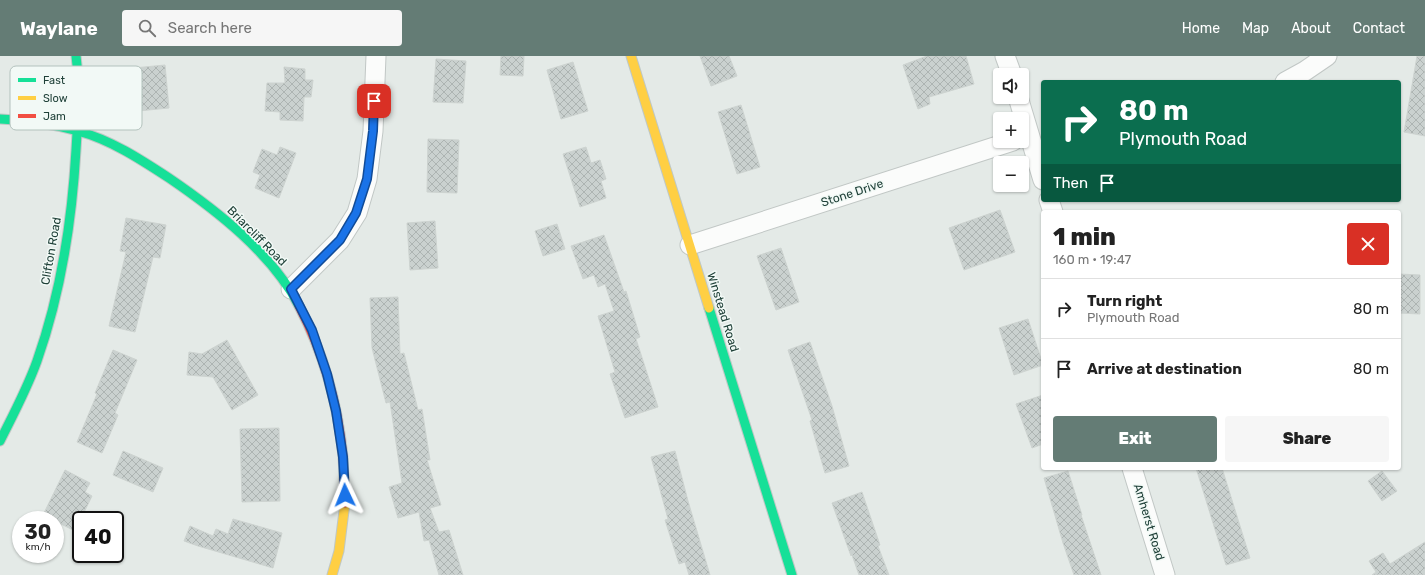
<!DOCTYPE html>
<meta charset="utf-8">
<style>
:root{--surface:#fff;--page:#f6f6f6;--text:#222;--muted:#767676;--line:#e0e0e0;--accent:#647c75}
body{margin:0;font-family:Rubik,sans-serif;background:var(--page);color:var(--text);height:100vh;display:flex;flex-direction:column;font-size:15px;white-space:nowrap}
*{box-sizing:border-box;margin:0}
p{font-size:13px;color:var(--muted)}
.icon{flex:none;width:22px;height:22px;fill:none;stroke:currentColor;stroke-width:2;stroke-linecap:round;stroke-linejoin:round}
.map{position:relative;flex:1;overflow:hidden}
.sheet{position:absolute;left:1041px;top:154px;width:360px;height:260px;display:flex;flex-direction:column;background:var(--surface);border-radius:4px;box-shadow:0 1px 3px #0004}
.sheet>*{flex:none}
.guide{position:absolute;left:1041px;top:24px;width:360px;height:122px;border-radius:4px;box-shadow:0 1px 3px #0004;background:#0b6e4f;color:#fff;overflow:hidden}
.fabs{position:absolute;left:993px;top:12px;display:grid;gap:8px}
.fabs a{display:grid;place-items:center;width:36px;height:36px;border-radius:4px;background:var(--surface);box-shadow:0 1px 3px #0004;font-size:20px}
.speed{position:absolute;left:12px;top:455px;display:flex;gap:8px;font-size:20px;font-weight:700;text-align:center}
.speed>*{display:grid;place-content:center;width:52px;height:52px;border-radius:50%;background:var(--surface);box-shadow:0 1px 3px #0004;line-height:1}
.speed small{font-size:10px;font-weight:400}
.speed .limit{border:2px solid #111;border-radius:6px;background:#fff;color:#111}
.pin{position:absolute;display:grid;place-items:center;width:34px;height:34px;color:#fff;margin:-17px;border-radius:8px;box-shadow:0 2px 6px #0006}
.me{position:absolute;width:44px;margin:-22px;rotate:358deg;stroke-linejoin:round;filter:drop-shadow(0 0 3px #0008)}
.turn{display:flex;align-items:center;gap:14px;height:84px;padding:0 12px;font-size:18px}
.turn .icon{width:52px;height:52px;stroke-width:2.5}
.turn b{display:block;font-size:28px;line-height:34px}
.then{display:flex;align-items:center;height:38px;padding:0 12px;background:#0003;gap:8px;font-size:15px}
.round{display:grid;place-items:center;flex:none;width:42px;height:42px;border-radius:4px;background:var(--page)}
.overview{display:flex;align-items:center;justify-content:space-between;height:68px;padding:0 12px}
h1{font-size:24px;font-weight:800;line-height:30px}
.cta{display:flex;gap:8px;margin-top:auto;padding:8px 12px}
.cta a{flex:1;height:46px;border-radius:4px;background:var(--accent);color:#fff;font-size:16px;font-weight:800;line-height:46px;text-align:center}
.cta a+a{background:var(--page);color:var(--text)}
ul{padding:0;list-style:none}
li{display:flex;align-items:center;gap:12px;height:60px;padding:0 12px;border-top:1px solid var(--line)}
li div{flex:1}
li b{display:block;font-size:15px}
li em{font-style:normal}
header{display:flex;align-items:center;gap:24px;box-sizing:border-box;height:56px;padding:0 20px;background:var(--accent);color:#fff}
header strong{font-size:19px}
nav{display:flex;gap:22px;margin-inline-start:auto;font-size:14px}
.search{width:280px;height:36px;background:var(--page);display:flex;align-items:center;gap:10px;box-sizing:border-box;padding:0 14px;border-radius:4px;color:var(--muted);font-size:15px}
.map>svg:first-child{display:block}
.building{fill:url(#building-cross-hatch);stroke:#cdd3d0}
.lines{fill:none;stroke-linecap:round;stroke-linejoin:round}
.street-casing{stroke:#c1c7c5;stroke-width:21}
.fast-casing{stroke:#bfc8c5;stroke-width:11}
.slow-casing{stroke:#bfc8c5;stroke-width:11}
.jam-casing{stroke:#bfc8c5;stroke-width:11}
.street{stroke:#fbfcfb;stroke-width:19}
.fast{stroke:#16e098;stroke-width:9}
.slow{stroke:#ffcf43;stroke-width:9}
.jam{stroke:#f24e42;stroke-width:9}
.route-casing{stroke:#114b97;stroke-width:10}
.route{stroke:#1a73e8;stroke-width:7}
.labels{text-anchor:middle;stroke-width:3;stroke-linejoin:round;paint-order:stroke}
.street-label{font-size:12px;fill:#1f4038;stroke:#f2f9f6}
.key{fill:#f2f9f6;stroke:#b3c2bd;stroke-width:1}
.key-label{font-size:11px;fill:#1f4038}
</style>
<header>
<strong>Waylane</strong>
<div class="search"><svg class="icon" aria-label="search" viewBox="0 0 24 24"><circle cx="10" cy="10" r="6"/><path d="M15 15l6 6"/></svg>Search here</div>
<nav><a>Home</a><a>Map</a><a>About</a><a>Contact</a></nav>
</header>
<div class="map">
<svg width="1425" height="519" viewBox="0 0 1425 519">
<defs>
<pattern id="building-cross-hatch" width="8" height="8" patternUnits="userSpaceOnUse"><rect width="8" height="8" fill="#cad1cf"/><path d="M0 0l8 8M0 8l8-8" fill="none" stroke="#adb4b2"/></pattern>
</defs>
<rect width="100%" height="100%" fill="#e4eae7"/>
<path class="building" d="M501,0H524L523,20L500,19Z
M700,0H729L737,20L711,30Z
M927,0H966L974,28L929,41L930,48L918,53L903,9Z
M1417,0H1425V80L1404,76Z
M436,3L466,5L463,47L433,46Z
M573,6L588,55L561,63L547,14Z
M165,9L169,52L138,55L134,12Z
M284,11L305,13V24H313L311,41H304L303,65L280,64V56L265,55L267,27H285Z
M741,49L760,111L737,118L718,56Z
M428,83L459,84L457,137L427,136Z
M280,91L296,97L279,142L255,132L260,119L253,116L262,93L277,99Z
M586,91L591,107L600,104L606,123L601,125L606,142L580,151L563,98Z
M1000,154L1015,196L964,214L949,172Z
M126,162L166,169L160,202L153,201L135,276L109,270L126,196L120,195Z
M435,165L438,212L410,214L407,167Z
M557,168L565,193L543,200L535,175Z
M604,179L624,236L626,235L640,281L636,283L658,351L625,362L610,318L615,316L598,260L614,255L605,228L598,231L594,219L583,223L571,190Z
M781,192L799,246L776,254L757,200Z
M1399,218L1420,219V258L1399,257Z
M398,241L400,298L404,297L418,354L422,353L430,404H427L441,449L430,452L439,476L449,474L463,519H439L429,484L424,485L419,456L398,462L389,431L402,427L390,346L386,347L372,292L370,242Z
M1028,263L1043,309L1014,319L999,272Z
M227,284L258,339L232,354L213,321L187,319L189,296L202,298Z
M810,286L832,350L849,410L825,417L810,365L812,364L788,294Z
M113,294L137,304L115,357L118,359L102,397L77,386L97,338L95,337Z
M1043,339V388L1032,392L1016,348Z
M279,372L280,445L242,446L240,373Z
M123,395L163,412L153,436L113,419Z
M675,395L688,445L710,519H689L685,506L679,508L665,464L668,463L651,401Z
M1196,412H1222L1250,502L1226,509Z
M65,414L90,427L85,436L92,440L75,475L55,465V464L43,459Z
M1068,415L1082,459H1081L1101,519H1074L1063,487L1044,422Z
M1382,415L1397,435L1382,445L1368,425Z
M862,436L880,489L878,490L889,519H859L852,499L851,500L832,447Z
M233,463L282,477L273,512L198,490L184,485L190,470L213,480L216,473L228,478Z
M1425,486V519H1372L1376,516L1369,505L1383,497L1390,508Z"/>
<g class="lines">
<g class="street-casing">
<path id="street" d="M1005,0L1012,19
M1285,26L1305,15L1327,0
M1018,41L1043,124
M1049,144L1053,156
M690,189L1013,85
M291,233L340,184L357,157L367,123L373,75L376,0
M1132,412L1165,519"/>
</g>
<g class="fast-casing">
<path id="fast" d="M0,63C26,64 52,68 78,75C111,84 140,103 169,122C216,154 273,198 299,250
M709,252L792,519
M0,385C13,359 27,333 37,305C61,237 72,165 76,94C78,62 80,31 76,0"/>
</g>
<g class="slow-casing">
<path id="slow" d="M631,0L709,252
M332,519L339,495L345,447"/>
</g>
<g class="jam-casing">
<path id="jam" d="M299,250C323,296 338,349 343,401C344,416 344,432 345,447"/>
</g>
<use href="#street" class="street"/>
<use href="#fast" class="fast"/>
<use href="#slow" class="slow"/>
<use href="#jam" class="jam"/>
</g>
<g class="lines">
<g class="route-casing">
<path id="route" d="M345,439L343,401L336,355L327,318L312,274L291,233L340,184L356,157L367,123L373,75L374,45"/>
</g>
<use href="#route" class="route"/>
</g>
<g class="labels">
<g class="street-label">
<text transform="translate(852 137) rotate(-18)" y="4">Stone Drive</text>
<text transform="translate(257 180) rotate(45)" y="4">Briarcliff Road</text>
<text transform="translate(51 195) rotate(-80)" y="4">Clifton Road</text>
<text transform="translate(723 256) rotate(73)" y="4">Winstead Road</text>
<text transform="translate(1149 466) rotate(73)" y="4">Amherst Road</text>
</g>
</g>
<rect x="10" y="10" width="132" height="64" rx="6" class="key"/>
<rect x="18" y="22" width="18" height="4" fill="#16e098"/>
<rect x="18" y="40" width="18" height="4" fill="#ffcf43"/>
<rect x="18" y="58" width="18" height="4" fill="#f24e42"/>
<g class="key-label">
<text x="43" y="28">Fast</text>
<text x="43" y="46">Slow</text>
<text x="43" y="64">Jam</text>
</g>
</svg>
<div class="fabs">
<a><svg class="icon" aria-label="sound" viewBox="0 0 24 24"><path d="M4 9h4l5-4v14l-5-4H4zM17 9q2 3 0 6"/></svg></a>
<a>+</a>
<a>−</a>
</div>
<div class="speed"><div>30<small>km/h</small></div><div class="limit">40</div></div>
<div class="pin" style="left:374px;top:45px;background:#d93025"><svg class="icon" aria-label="arrive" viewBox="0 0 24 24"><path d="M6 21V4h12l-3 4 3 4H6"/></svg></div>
<svg class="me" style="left:345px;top:439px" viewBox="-20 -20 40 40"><path d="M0-17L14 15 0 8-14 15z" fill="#1a73e8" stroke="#fff" stroke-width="4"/></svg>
<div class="guide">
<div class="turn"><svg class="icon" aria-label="right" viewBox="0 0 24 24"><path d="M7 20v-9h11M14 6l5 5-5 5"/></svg><div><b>80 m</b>Plymouth Road</div></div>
<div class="then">Then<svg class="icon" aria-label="arrive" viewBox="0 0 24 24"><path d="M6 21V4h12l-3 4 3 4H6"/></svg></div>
</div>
<section class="sheet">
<div class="overview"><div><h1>1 min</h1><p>160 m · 19:47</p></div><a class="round" style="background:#d93025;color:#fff"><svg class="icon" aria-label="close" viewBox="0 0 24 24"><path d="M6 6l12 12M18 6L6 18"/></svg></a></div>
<ul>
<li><svg class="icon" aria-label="right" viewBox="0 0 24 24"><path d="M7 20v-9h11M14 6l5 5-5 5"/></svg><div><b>Turn right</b><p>Plymouth Road</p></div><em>80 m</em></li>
<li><svg class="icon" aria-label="arrive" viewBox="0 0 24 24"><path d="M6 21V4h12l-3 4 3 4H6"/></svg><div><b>Arrive at destination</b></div><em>80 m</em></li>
</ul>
<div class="cta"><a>Exit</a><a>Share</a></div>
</section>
</div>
